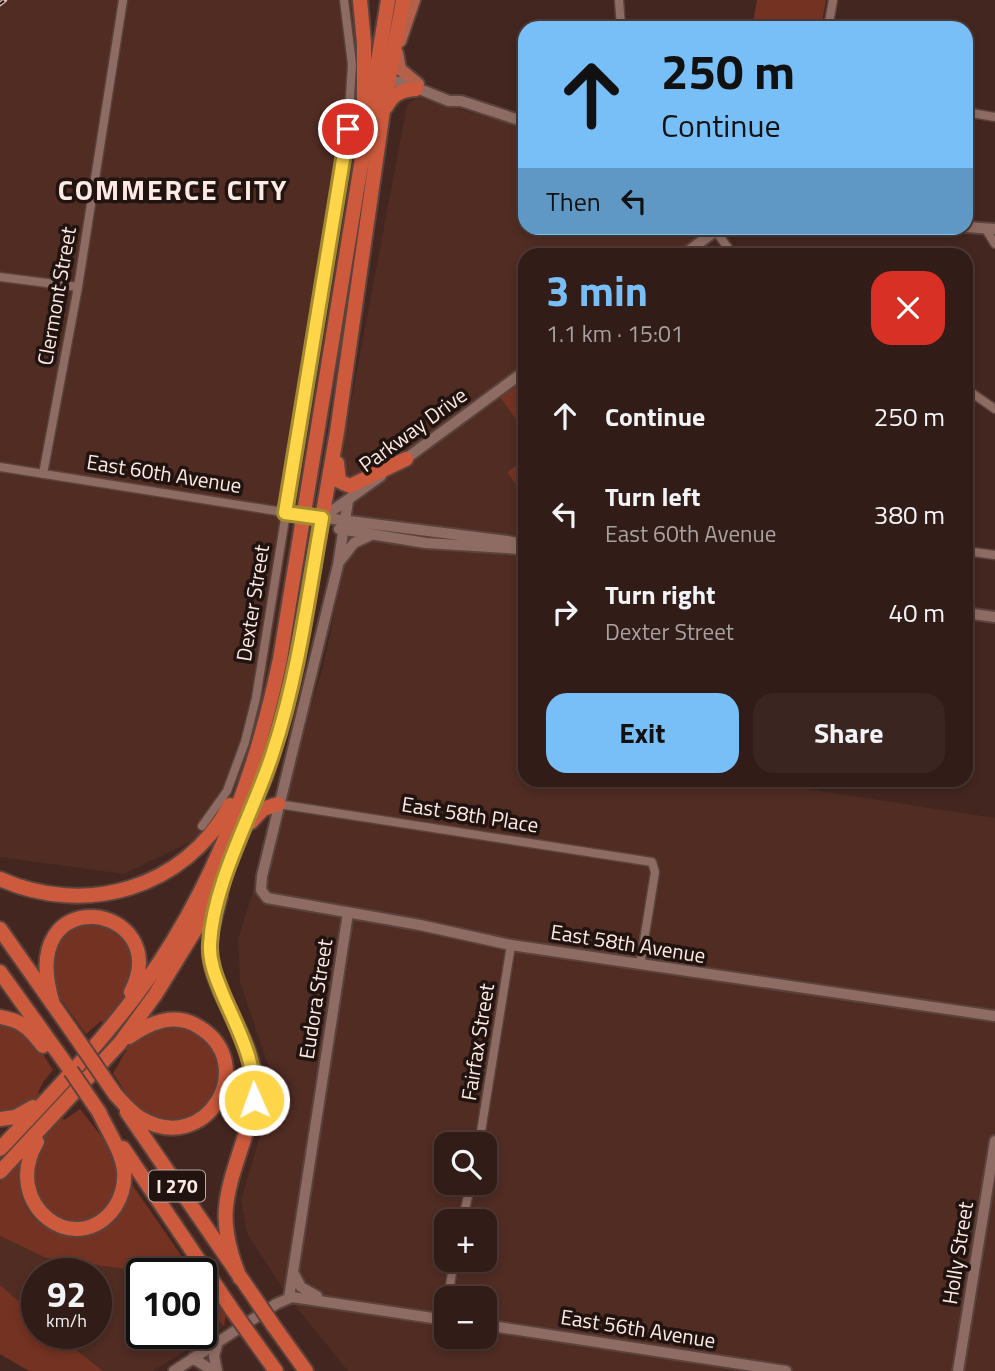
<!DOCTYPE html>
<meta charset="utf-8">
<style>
:root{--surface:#321c17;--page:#3a2520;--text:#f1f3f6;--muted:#a8a1a1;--line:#4d3a36;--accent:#78bff7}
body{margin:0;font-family:"Titillium Web",sans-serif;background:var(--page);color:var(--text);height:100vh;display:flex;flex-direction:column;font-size:26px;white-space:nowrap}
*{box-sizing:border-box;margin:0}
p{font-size:23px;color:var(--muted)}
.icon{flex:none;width:38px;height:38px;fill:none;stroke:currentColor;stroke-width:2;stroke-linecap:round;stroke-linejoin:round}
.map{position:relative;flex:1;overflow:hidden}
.sheet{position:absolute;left:518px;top:248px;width:455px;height:539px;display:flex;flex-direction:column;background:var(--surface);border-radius:21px;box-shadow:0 4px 10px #0003,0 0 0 2px var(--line)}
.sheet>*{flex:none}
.hud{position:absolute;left:518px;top:21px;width:455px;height:214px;border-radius:21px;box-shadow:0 4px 10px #0003,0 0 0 2px var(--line);background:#78bff7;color:#111;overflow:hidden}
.controls{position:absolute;left:434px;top:1132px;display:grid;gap:14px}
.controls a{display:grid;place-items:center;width:63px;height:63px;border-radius:14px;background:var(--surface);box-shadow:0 4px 10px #0003,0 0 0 2px var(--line);font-size:35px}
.speed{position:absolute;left:21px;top:1258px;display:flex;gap:14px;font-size:35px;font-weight:700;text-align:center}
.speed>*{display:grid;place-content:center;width:91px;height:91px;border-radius:50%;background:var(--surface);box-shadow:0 4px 10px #0003,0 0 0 2px var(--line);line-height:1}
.speed small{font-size:18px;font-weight:400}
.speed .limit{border:4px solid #111;border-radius:10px;background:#fff;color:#111}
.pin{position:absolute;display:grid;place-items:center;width:60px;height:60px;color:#fff;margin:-30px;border:4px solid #fff;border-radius:50%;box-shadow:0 2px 7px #0007}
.me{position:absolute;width:77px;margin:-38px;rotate:358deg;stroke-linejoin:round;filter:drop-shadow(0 0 5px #0008)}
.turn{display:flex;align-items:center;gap:24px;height:147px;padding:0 28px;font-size:32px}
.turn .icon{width:91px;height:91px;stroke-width:2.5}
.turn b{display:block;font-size:49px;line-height:60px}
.then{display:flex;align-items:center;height:66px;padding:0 28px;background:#0003;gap:14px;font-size:26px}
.round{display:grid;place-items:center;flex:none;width:74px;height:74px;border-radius:21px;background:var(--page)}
.head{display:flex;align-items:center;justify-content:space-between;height:119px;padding:0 28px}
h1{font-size:42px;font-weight:700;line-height:52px;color:var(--accent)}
.primary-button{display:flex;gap:14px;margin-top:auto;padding:14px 28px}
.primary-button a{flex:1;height:80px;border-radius:21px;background:var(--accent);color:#111;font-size:28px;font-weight:700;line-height:80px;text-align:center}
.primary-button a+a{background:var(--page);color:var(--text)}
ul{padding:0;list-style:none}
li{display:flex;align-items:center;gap:21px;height:98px;padding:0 28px}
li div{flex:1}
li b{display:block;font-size:26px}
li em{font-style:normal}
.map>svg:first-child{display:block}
.built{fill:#502c23;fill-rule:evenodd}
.green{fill:#733222}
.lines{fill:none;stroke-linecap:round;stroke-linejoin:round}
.street-casing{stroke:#5b433d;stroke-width:11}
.secondary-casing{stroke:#5b433d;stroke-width:14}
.primary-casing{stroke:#5b433d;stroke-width:16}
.highway-casing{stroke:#5b433d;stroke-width:18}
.street{stroke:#8e6c63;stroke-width:8}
.secondary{stroke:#8e6c63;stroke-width:10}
.primary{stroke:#b4614c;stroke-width:12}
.highway{stroke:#ce5a3d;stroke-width:14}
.rail-casing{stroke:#d4beb9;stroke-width:4.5}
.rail{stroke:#201310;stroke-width:2;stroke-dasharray:5;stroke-linecap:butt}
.highway-bridge-casing{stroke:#5b433d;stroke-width:18;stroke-linecap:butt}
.highway-bridge{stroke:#ce5a3d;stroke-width:14}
.route-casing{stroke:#a68a30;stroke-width:18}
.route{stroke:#ffd54a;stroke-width:12}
.labels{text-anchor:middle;stroke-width:7;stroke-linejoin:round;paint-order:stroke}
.shield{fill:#201310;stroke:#bbaaa5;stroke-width:2}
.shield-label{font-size:19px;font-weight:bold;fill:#feeae5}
.street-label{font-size:21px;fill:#feeae5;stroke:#201310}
.district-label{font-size:28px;font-weight:bold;letter-spacing:2px;fill:#feeae5;stroke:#201310}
</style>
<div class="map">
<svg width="995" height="1371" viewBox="0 0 995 1371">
<rect width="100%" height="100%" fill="#43261f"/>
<path class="built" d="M0,0H352L356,29L358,88L262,703L244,770L223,811L194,840L124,874L0,857Z
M417,97L525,128V228H719L681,255L525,256V371L496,392L525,432V459L507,472L525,497V780L756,781L995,818V1371H348L289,1298L247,1233L241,1200L266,1116L270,1071L240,982L238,939L323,667L346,556L340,461L407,105ZM446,1144H485V1183H446ZM446,1222H485V1260H446ZM446,1298H485V1337H446Z
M0,1236L46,1258L155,1256L173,1274H142V1334H201V1301L224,1326L153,1371H103L56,1334H96V1274H37V1317L0,1285Z"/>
<path class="green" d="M757,0H826L821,28H752Z
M525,371V432L496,392Z
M525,459V497L507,472Z
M88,923C118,926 136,945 131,975C130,980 129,987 127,991C122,1003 111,1013 104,1023L101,1021L86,1034L57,994L52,984L53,946L75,926Z
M0,1022L31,1035L53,1070L44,1081L38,1092L40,1094C27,1108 18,1110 0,1115Z
M181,1023L214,1045L222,1074L209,1106L177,1123L143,1114L131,1101L113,1073C119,1065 121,1057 127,1050L125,1048L136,1034Z
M80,1109C99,1134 137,1172 109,1204C92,1222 85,1222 61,1222L28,1190L41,1140L62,1118L64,1120Z
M23,1157C14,1185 22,1223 56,1229C67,1231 79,1229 90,1229L129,1180L194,1274H173L155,1256L133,1270L46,1258L0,1236V1182Z
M201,1283L226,1314L224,1326L201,1301Z
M0,1285L37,1317V1334H56L103,1371H29L0,1354Z"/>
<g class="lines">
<g class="street-casing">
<path id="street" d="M619,0L621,28
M828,28L833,0
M966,112L995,117
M985,228L995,244
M715,230L734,256
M0,277L78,287
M966,389L995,409
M0,467L302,515
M43,474L78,287L123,0
M966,551L995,555
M278,804L652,862L655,872L640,965
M202,826L227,791L245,742L256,698L348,129L352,64L344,0
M479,1144L511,945
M462,1222L471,1183
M448,1298L454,1260"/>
</g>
<g class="secondary-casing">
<path id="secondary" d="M381,80L417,84
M412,86L449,101H461L525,122
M966,227L995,229
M682,256L719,228
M400,463L525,371
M348,501L338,565L262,876L261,890L267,898L420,925L511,945L995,1016
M302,515L507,541L525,545
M322,518L381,476
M339,529L426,543L521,549
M340,561L354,543L369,536
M966,613L995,617
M293,1272L301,1287L317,1296
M289,1298L348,913
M485,1325L786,1371
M193,1358L213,1371
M174,1371L276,1304L292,1297L446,1320
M217,1371L214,1356L218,1342
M958,1371L995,1141"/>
</g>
<g class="primary-casing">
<path id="primary" d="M400,41L414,0
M397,53L400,69L418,84"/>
</g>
<g class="highway-casing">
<path id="highway" d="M360,0L364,43V100
M386,107C393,94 401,90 416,89
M337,463L339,481L350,486L406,459
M251,822L263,809L278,804
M0,879C85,917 185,889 230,805
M220,897C215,916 208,936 210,955C215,1000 252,1036 255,1081C256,1101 249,1120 244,1139C225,1197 216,1220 240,1278
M0,929L71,1030
M0,972L71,1071
M53,1004C13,876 176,904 131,992
M0,1017C23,1021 29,1028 43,1046
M115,1094C123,1103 131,1113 142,1119C207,1156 260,1064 199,1027C175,1012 151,1022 129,1037
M127,1112L254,1297
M0,1119L15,1117L33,1107
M37,1142C0,1204 76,1262 115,1207C122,1196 125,1183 124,1171C122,1151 107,1130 99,1112
M123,1148L233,1311
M0,1149C56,1090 113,1031 159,963C219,872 258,765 280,659L388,0
M0,1172L120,1043L155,995L197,927L223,878L265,777L284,715L297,661L337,432L383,111L403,0
M273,1325L306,1371
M253,1339L276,1371"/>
</g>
<use href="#street" class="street"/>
<use href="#secondary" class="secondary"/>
<use href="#primary" class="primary"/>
<use href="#highway" class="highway"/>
<g class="rail-casing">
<path id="rail" d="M0,4L5,0"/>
</g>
<use href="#rail" class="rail"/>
<g class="highway-bridge-casing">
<path id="highway-bridge" d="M71,1030L115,1094
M71,1071L99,1112
M254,1297L273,1325
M233,1311L253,1339"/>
</g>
<use href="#highway-bridge" class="highway-bridge"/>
</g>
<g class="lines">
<g class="route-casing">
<path id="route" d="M254,1100C256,1061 238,1030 223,995C216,978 209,962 210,944C213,882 254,812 273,752C298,676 308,597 322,518L285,513L348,129"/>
</g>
<use href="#route" class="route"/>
</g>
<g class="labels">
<rect class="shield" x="149" y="1170.5" width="56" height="31" rx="5"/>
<g class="shield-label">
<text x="177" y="1193">I 270</text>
</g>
<g class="street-label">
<text transform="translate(57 296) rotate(-80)" y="7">Clermont Street</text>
<text transform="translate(413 430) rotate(-36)" y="7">Parkway Drive</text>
<text transform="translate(164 474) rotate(9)" y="7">East 60th Avenue</text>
<text transform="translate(253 603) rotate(-81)" y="7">Dexter Street</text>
<text transform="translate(470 815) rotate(9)" y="7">East 58th Place</text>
<text transform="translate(628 944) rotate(9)" y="7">East 58th Avenue</text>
<text transform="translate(316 999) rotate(-81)" y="7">Eudora Street</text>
<text transform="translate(478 1042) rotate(-81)" y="7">Fairfax Street</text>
<text transform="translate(958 1253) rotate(-81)" y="7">Holly Street</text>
<text transform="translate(638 1329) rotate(9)" y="7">East 56th Avenue</text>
</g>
<g class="district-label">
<text x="173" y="200">COMMERCE CITY</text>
</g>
</g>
</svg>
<div class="controls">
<a><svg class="icon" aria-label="search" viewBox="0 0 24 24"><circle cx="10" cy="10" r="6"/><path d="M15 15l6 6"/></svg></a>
<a>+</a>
<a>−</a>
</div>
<div class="speed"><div>92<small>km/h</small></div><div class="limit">100</div></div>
<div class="pin" style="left:348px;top:129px;background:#d93025"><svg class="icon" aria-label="arrive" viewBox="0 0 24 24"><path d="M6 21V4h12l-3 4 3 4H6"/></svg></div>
<svg class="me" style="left:254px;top:1100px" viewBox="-20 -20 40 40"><circle r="17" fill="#ffd54a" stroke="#fff" stroke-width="3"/><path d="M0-11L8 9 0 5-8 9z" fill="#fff"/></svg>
<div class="hud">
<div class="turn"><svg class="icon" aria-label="ahead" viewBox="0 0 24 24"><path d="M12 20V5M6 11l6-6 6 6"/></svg><div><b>250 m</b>Continue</div></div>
<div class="then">Then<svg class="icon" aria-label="left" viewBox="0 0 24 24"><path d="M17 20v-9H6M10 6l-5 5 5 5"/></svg></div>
</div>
<section class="sheet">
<div class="head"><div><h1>3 min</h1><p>1.1 km · 15:01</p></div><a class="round" style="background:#d93025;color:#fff"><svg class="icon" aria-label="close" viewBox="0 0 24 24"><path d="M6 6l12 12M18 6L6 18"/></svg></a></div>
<ul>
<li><svg class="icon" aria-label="ahead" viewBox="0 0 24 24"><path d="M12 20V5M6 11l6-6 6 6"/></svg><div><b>Continue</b></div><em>250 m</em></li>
<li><svg class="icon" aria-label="left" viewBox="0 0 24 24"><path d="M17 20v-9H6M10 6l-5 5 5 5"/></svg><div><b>Turn left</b><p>East 60th Avenue</p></div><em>380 m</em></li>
<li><svg class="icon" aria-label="right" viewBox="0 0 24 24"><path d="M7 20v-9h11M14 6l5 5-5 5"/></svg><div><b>Turn right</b><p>Dexter Street</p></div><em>40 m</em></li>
</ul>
<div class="primary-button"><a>Exit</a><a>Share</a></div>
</section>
</div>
